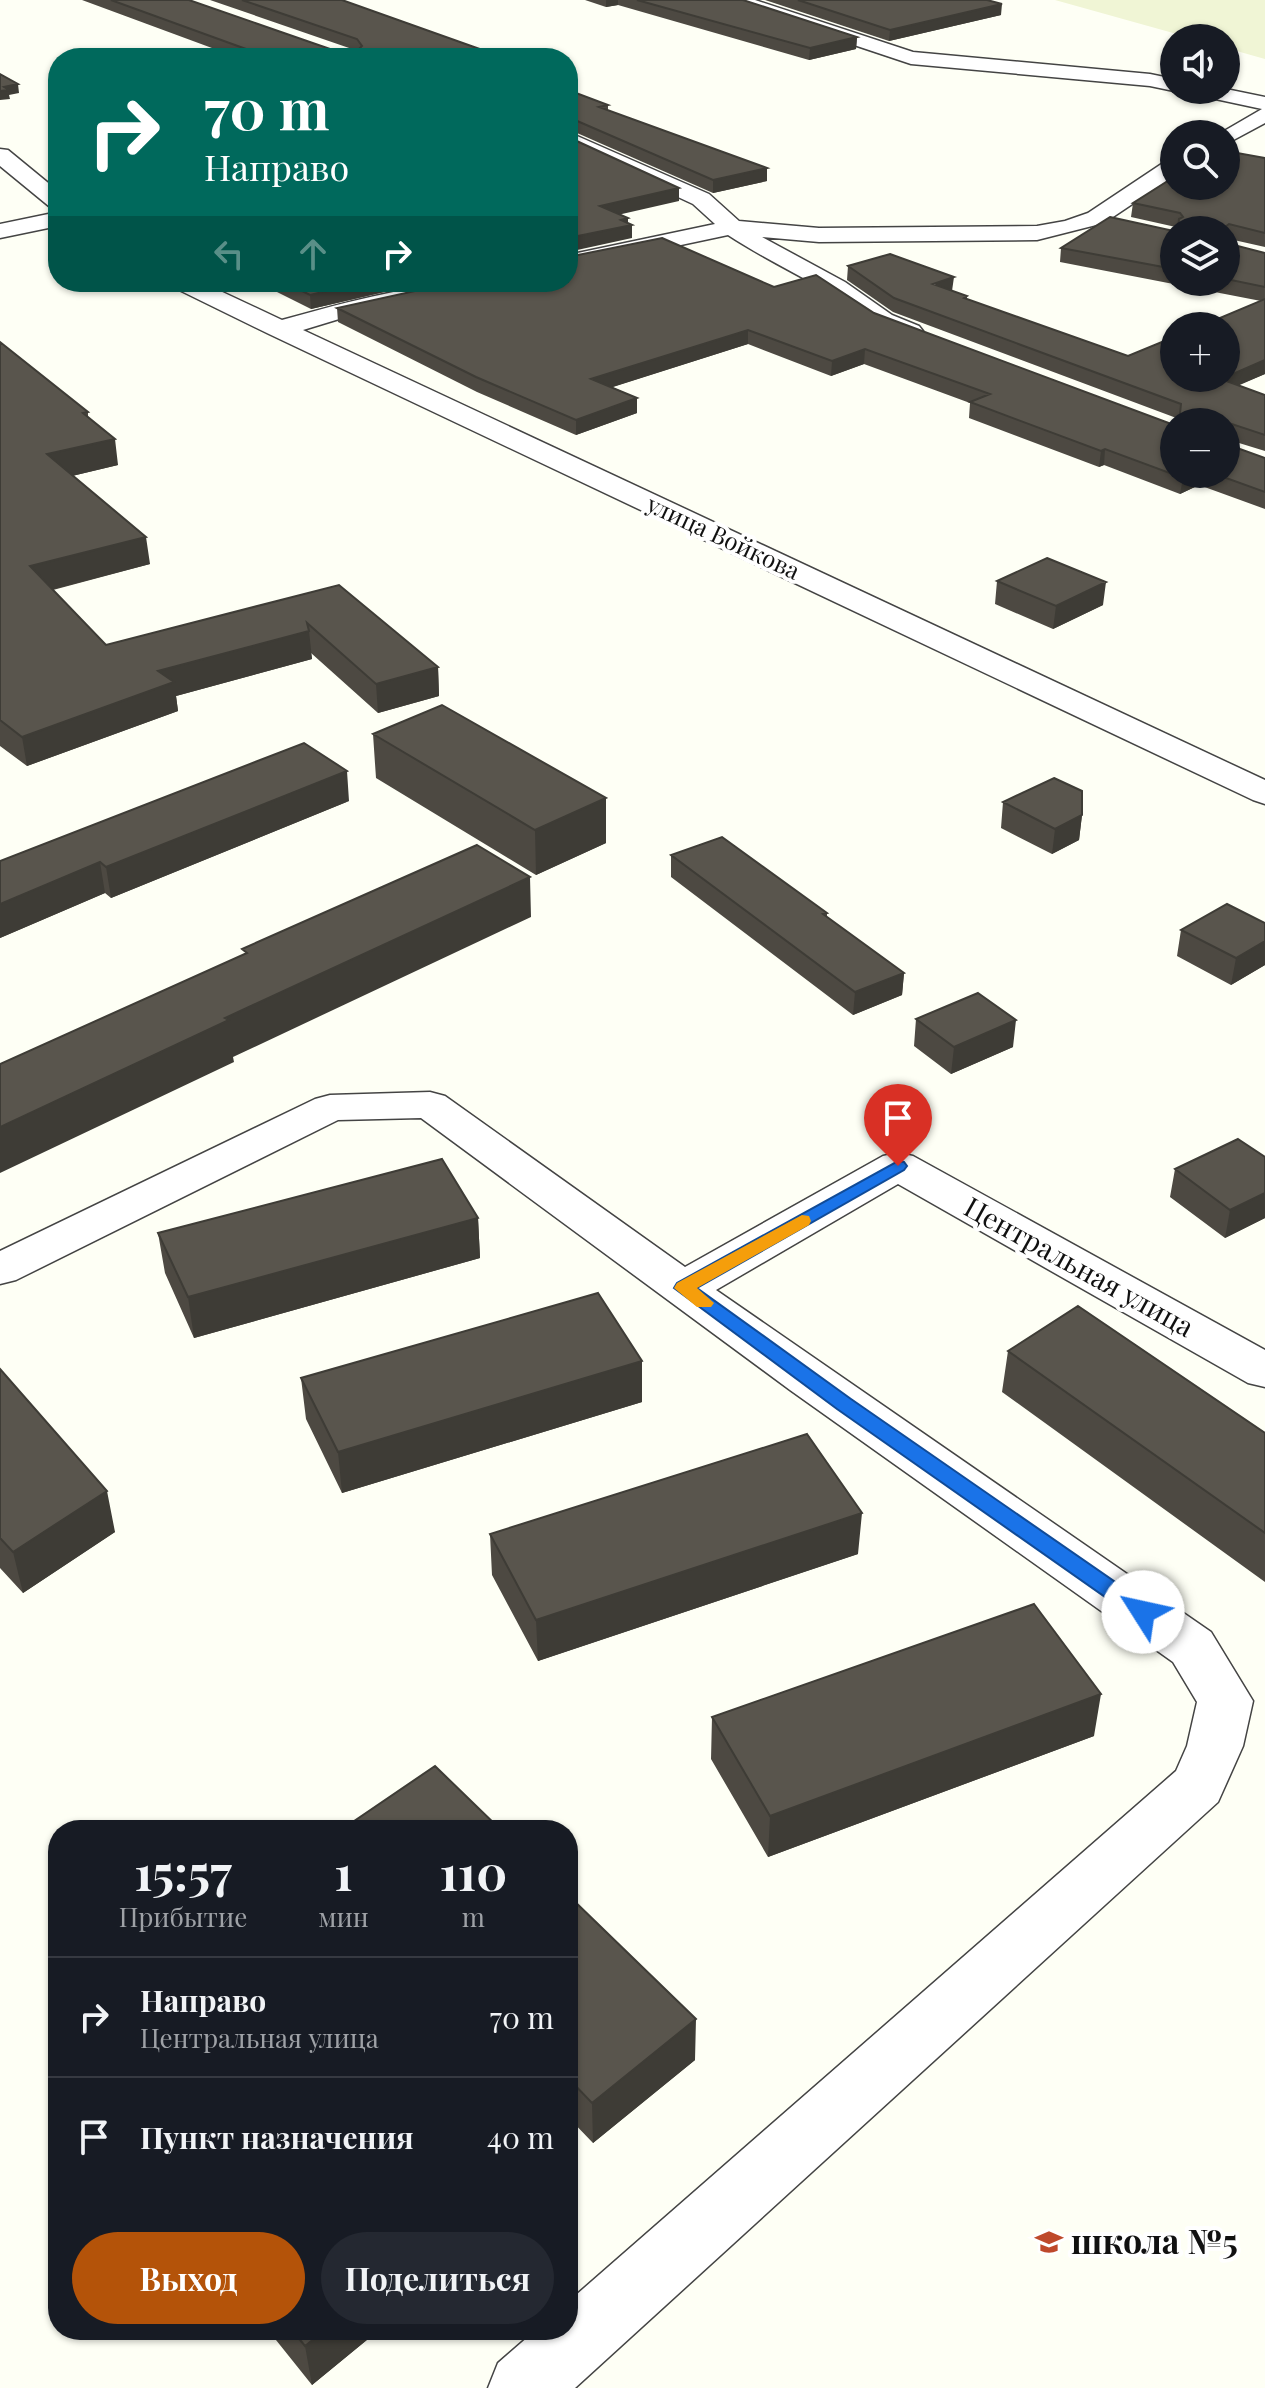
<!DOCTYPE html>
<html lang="ru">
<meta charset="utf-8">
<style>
:root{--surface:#171b24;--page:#242831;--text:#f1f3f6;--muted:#9ea1a6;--line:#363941;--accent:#b45309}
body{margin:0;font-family:"Playfair Display",serif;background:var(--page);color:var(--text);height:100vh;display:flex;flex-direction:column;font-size:30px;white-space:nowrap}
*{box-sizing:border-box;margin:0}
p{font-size:26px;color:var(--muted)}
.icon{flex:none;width:44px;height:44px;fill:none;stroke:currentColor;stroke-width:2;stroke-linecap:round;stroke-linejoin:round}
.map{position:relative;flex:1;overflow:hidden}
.details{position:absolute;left:48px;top:1820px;width:530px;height:520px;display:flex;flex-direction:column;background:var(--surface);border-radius:32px;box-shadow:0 2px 6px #0004}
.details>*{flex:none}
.banner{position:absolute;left:48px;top:48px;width:530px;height:244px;border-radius:32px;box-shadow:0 2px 6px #0004;background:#00695c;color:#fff;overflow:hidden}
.controls{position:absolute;left:1160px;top:24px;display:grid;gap:16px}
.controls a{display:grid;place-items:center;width:80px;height:80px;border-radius:50%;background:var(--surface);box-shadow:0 2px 6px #0004;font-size:40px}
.pin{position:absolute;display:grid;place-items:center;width:68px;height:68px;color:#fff;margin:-82px -34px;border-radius:50% 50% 50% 0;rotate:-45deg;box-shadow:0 0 8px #0007}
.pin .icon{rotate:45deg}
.me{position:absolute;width:88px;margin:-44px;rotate:305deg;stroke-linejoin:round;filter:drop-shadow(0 0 6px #0008)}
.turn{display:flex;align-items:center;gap:28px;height:168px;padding:0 24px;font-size:36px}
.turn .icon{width:104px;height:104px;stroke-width:2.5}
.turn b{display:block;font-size:56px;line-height:68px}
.lanes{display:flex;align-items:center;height:76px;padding:0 24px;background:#0003;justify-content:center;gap:40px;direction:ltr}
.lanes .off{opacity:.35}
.eta{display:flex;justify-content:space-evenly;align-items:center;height:136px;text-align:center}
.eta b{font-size:48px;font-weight:700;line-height:56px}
.action{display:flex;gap:16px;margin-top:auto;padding:16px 24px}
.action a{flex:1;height:92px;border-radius:48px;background:var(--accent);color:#fff;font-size:32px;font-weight:700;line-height:92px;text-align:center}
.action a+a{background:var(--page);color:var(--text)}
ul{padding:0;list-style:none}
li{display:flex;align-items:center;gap:24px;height:120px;padding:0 24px;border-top:2px solid var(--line)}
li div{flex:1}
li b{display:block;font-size:30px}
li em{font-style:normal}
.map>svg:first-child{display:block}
.farmland{fill:#f0f5d5}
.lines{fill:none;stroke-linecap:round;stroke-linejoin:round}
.minor-casing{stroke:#444;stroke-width:3}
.minor{fill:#fff;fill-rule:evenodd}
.wall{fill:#4d4942}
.shaded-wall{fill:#3e3c36}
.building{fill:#59554d;stroke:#3e3c36;stroke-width:2}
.route{fill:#1a73e8;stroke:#114b97;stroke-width:2}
.slow{fill:#f59e0b}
.labels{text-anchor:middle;stroke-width:8;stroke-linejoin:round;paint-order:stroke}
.far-street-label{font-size:24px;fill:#111;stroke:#fff}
.street-label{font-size:28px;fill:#111;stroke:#fff}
.near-poi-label{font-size:34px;font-weight:bold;fill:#111;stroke:#fff;text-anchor:start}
</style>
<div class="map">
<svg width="1265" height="2388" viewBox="0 0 1265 2388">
<rect width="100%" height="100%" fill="#fefff5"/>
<path class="farmland" d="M1055,0H1265V59L1226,48V38H1191Z"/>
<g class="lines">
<g class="minor-casing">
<path id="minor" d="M728,0H755L913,52L1150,74L1174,79V90H1178L1174,91L1150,86L911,64L731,4Z
M1226,89L1265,97V123L1226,144V134H1219L1262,109L1192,94L1189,90Z
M568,132L709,194L739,221L819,228L1037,226L1065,221L1088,213L1166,161L1174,160V176L1104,223L1037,240L819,242L762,237L845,282L892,315L919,326L923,331L919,336C885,345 852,307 826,291C793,272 760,256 728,235L568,269V255L715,224L693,204L568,146Z
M0,149L8,150L58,191V209L50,207L0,166Z
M58,212V226L0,238V224Z
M170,282H201L282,320C350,301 418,282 488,282L485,287L349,316L303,330L1265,780V804L1253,800L269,334L173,287Z
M430,1092L445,1096L685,1267L883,1156L898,1153L913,1156L1265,1350V1387L1248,1383L898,1184L716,1290L1211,1632L1253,1701L1243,1746L1218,1802L575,2388H488L498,2363L536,2330H568V2302L1176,1771L1187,1746L1197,1702L1173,1662L790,1390L421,1118L338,1120L16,1280L0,1284V1251L315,1099L330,1095Z"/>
</g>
<use href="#minor" class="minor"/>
</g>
<path class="wall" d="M82,0H189L330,49H352L210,0H342L505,58H239Z
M585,0H743L857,37L856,49L809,60L618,5L606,7Z
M765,0H987L1001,15L889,41Z
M568,90L608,105V110L767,181L713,193L568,129Z
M1265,158V247L1131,217L1133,203Z
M1174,231V282H1226V243L1265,253V374L1238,385L1265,395V451L1226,439L1179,419L893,312L847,280L848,266L952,291L967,296V299L1128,356L1261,301L1060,262L1061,248Z
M254,282H568L774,287L874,313L1174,474H1226L1265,458V509L1199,485L1180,494L1104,465L1099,467L969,418L970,403L864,364L831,376L748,344L612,387L637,398V413L576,435L477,392L338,322L337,308L454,283L410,286L311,309L273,290L269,291Z
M0,342L88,412V417L118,465L72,476L150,564L53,590L106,645L339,585L438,667L439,696L378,713L311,653L312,659L176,696L178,711L27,766L0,746Z
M997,581L1103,605L1053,629L995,604Z
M373,734L606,843L536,875L376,778Z
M349,801L111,898L105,893L0,938V861Z
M1003,802L1082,815L1079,840L1052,854L1001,828Z
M671,855L827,913V917L904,973L902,995L853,1015L671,877Z
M1265,923V965L1231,985L1177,956L1181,930Z
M916,1019L1013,1047L951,1074L914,1046Z
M1265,1157V1218L1225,1238L1170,1197L1175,1169Z
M478,1218L480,1258L194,1338L165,1273L158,1233Z
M1008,1351L1265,1433V1582L1002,1392Z
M642,1361V1402L342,1493L306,1419L301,1378Z
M0,1369L115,1532L23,1593L0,1568Z
M490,1534L858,1554L538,1661L492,1575Z
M712,1717L1094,1736L768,1857L711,1759Z
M568,1895L695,2060L593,2143L568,2117Z
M58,2027V2049L53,2030Z
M268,2330H379L312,2385Z"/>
<path class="shaded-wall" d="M606,0H618V5L606,7Z
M1002,4L1001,15L889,41L890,30Z
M857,37L856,49L809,60L810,48Z
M18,84L19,93L9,95L10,99L0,100V91L4,87Z
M767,168V181L713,193V180Z
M679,188V201L600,219V206Z
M628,218V226L632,225V238L568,252V238Z
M954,277L952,291L933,284Z
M268,282H272L273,290L269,291Z
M365,282H461L410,286L311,309L310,295Z
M748,330V344L591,394V379Z
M865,349L864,364L831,376L832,361Z
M1265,360V374L1219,394L1221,379L1226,378V377Z
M637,398V413L576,435V420Z
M1229,423L1227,438L1226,439V425Z
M115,439L118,465L51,481L47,454Z
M1105,449L1104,465L1099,467L1101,451Z
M1191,474H1201L1199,485L1180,494L1183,478Z
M146,537L150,564L35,594L30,566Z
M1106,582L1103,605L1053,629L1056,606Z
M309,631L312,659L176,696L178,711L27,766L22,737L158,671Z
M438,667L439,696L378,713L376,684Z
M347,771L349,801L111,898L106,867Z
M606,798V843L536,875L535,830Z
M1082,815L1079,840L1052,854L1055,829Z
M100,862L105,893L0,938V904Z
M530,877L531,917L233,1057L234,1062L0,1173V1127L225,1018Z
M1265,941V965L1231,985L1236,958Z
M904,973L902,995L853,1015L855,992Z
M1016,1020L1013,1047L951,1074L954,1047Z
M1265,1193V1218L1225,1238L1230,1210Z
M478,1218L480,1258L194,1338L188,1297Z
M642,1361V1402L342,1493L338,1452Z
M107,1491L115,1532L23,1593L13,1552Z
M862,1513L858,1554L538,1661L536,1620Z
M1101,1694L1094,1736L768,1857L770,1816Z
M696,2019L695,2060L593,2143L592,2103Z
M325,2330H379L312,2385L305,2346Z"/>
<path class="building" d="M111,0H189L330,49H359L362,46L357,39L242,0H342L505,58H271Z
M637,0H743L857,37L810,48Z
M798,0H987L1002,4L890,30Z
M0,74L18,84L4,87L9,90L0,91Z
M568,90L608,105L599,107L767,168L713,180L568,117Z
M568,137L679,188L600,206L628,218L621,220L632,225L568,238Z
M1226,151L1265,158V233L1229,224L1225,227V230H1178L1179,219L1183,217L1180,213L1133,203L1174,177V186H1226Z
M1110,217L1174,231V269L1061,248Z
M662,238L774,287L816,275L874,313L1174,425V474H1191L1183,478L1105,449L1101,451L970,402L990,394L865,349L832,361L748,330L591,379L637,398L576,420L476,377L337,308L456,282H568V257Z
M1226,243L1265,253V287L1226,279Z
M890,254L954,277L933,284L967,296L964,298L1128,356L1174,337V378H1223L1221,379L1265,395V435L1229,423L1226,425V422H1179L1181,404L894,298L848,266Z
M284,282H365L310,295Z
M1265,299V360L1226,377V326H1201Z
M0,342L88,412L83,413L115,439L47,454L146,537L30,566L106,645L339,585L438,667L376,684L307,623L309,631L158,671L174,682L22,737L0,720Z
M1226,444L1265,458V492L1215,474H1226Z
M1047,558L1106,582L1056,606L997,581Z
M442,705L606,798L535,830L373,734Z
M304,743L347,771L106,867L100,862L0,904V861Z
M1054,778L1082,791V815L1055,829L1003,802Z
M722,837L827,913L823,914L904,973L855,992L671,855Z
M477,845L530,877L225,1018L229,1020L0,1127V1064L247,953L242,949Z
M1227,904L1265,923V941L1236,958L1181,930Z
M978,993L1016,1020L954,1047L916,1019Z
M1238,1139L1265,1157V1193L1230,1210L1175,1169Z
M442,1159L478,1218L188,1297L158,1233Z
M598,1293L642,1361L338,1452L301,1378Z
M1078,1306L1265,1433V1533L1008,1351Z
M0,1369L107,1491L13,1552L0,1538Z
M807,1434L862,1513L536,1620L490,1534Z
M1034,1604L1101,1694L770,1816L712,1717Z
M435,1766L501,1830H341Z
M568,1895L696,2019L592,2103L568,2078Z
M58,2027V2036L53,2030Z
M292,2330H325L305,2346Z"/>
<path class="route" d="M898,1161L904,1162L907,1166L904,1170L697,1288L851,1399L1150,1606L1154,1612L1150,1618L1143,1620L1135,1618L837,1409L674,1288L677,1283Z"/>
<path class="slow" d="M802,1215L809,1216L811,1221L809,1225L697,1288L714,1303L711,1307H697L674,1288L677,1283Z"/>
<defs>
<g id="school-bare" transform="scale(2.16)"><path d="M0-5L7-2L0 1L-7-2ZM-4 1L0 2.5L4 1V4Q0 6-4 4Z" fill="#be492b" stroke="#fff" stroke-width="2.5" paint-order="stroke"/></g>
</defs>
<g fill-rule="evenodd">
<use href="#school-bare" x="1049" y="2242"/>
</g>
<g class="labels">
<g class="far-street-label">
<text transform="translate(723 538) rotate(25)" y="8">улица Войкова</text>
</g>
<g class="street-label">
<text transform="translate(1079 1267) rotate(29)" y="10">Центральная улица</text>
</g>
<g class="near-poi-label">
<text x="1071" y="2254">школа №5</text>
</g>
</g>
</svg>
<div class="controls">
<a><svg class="icon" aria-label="sound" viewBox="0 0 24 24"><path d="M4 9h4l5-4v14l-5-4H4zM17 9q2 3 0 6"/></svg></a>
<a><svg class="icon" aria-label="search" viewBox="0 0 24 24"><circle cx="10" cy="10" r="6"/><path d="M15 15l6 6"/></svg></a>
<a><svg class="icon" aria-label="layers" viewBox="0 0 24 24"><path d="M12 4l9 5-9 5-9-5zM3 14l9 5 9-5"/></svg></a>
<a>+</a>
<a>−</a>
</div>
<div class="pin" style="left:898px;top:1166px;background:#d93025"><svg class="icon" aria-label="arrive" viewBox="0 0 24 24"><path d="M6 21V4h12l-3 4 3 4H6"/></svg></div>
<svg class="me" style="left:1143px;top:1612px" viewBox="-20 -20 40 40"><circle r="19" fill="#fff"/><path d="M0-13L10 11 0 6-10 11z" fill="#1a73e8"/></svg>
<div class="banner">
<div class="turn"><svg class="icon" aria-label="right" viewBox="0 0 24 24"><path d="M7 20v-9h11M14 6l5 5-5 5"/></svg><div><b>70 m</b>Направо</div></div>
<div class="lanes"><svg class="icon off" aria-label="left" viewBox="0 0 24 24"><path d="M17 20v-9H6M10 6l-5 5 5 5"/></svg><svg class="icon off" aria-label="ahead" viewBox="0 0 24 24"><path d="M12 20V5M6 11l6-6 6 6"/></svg><svg class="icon" aria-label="right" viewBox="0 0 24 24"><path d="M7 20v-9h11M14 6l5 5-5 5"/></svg></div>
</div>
<section class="details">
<div class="eta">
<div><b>15:57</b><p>Прибытие</p></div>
<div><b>1</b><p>мин</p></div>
<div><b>110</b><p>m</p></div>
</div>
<ul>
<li><svg class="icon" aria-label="right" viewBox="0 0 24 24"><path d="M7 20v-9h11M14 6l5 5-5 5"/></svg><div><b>Направо</b><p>Центральная улица</p></div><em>70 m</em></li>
<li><svg class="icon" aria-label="arrive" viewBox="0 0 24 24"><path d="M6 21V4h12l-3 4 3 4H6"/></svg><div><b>Пункт назначения</b></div><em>40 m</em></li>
</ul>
<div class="action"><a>Выход</a><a>Поделиться</a></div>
</section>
</div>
